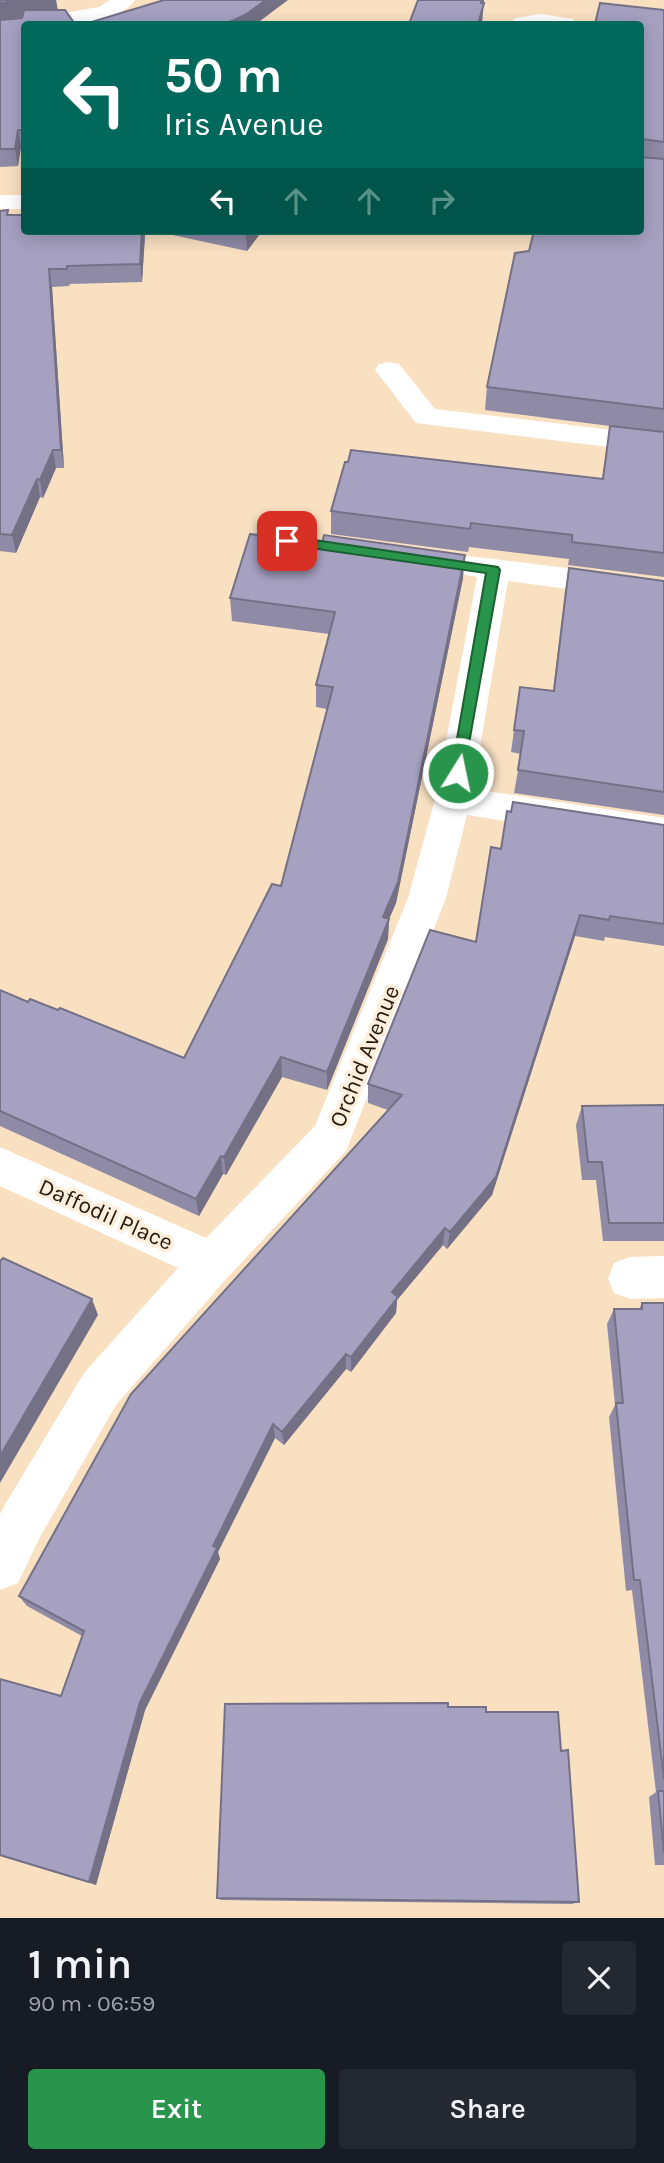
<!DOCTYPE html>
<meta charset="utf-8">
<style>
:root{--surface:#171b24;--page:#242831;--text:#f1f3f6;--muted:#9ea1a6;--accent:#29944c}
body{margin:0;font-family:Karla,sans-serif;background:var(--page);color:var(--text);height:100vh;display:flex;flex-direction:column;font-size:26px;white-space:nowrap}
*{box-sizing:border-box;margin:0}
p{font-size:23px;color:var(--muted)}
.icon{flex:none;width:38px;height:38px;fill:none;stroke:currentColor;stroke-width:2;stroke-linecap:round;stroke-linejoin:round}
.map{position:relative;height:1918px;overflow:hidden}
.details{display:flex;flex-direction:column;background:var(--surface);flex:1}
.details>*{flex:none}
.hud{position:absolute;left:21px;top:21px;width:623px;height:214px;border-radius:7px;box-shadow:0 4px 18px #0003;background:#00695c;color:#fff;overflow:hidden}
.pin{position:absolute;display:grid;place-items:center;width:60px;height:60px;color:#fff;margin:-30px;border-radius:14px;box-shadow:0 4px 10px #0006}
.me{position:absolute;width:77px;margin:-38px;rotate:10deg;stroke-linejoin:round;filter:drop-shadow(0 0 5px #0008)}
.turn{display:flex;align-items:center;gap:24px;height:147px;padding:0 28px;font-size:32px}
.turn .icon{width:91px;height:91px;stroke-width:2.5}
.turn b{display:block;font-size:49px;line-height:60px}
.lanes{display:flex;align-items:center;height:66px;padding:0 28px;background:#0003;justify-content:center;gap:35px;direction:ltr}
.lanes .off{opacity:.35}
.round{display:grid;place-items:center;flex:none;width:74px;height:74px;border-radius:7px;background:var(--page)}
.headline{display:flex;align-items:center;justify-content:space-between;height:119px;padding:0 28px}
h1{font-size:42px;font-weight:600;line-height:52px}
.primary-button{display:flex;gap:14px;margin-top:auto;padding:14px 28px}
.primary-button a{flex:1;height:80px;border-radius:7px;background:var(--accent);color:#fff;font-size:28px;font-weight:600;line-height:80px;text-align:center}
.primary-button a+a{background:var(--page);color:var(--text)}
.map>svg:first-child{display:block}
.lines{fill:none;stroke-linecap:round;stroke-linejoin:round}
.minor{fill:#fff;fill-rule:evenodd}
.wall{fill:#8f8aa6}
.shaded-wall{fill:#747187}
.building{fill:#a6a1c1;stroke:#747187;stroke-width:2}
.route{fill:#29944c;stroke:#1b6031;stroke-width:2}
.labels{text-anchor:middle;stroke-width:7;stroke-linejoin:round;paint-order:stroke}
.street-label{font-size:23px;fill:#251c11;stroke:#feefdc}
</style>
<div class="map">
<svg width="664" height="1918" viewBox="0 0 664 1918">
<rect width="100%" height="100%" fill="#f9e0c1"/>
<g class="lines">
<path class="minor" d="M110,0H135C117,26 53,27 24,24L27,19L99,7Z
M541,14L573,19L576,24H507L516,18Z
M0,195H24V209H0Z
M389,362L399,364L435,409L664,436V454L416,423L375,370L379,364Z
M469,556L664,580V602L508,581L473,789L664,818V846L467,815L446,898L346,1151L228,1277L116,1405L40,1537L18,1583L0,1590V1514L6,1503L84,1373L178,1268L0,1186V1147L206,1238L315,1126L408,898L435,799L477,577L458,573L453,566L458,559Z
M664,1256V1298L630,1299L614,1293L608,1278L614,1263L630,1257Z"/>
</g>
<path class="wall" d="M0,0H56L57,10L24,24V147H21L18,166L0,167Z
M664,10V577L568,565L569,559L469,547L468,552L331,534V511L602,479L610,426L485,410L487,387L529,251L640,24Z
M0,211L9,215L144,231L145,235L142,282L70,284L69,286L52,287L64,468H56L43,498L40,497L16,553L0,551Z
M154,231H262L247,251Z
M569,568L664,581V815L514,793L521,754L511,752L520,687L553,691L565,591Z
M463,578L396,903L389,919L388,939L327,1090L282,1077L226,1175L223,1174L199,1216L0,1126V990L28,1002L58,1010L184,1058L281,886L327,709L316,707V685L329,634L232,621L230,598Z
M664,825V946L605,937L604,941L575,936L492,1195L447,1249L443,1245L397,1300L396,1313L351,1372L346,1369L284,1445L275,1438L218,1552L220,1559L145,1710L96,1885L0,1856V1679L61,1696L82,1636L27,1606L19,1596L388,1110L368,1103V1084L476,942L501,849Z
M664,1105V1241H603L596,1180H582L576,1125L582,1106Z
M642,1303H664V1866V1865H655L649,1797L656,1792L632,1590L626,1591L609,1417L615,1405L607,1324L614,1309H639Z
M448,1707L486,1712L561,1751L579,1902L572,1904L221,1900L217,1898Z"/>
<path class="shaded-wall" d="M20,0H56L58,11L0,20V3Z
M266,0H288L256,24H225Z
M482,0H484L482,24H478Z
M18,130L21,147L18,166L15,149Z
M142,231H144L145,235L142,282L140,264Z
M248,231H262L247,251L246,234Z
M49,269L52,287L64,468L61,450Z
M53,450L56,468L43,498L40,480Z
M37,479L40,497L16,553L12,535Z
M465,555L463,578L396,903L389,919L388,939L327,1090V1072L383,917Z
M580,915L575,936L492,1195L447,1249L450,1232Z
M281,1057L282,1077L226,1175L224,1157Z
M221,1156L223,1174L199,1216L196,1199Z
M445,1228L443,1245L397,1300L396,1313L351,1372V1357L392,1292Z
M92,1299L98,1315L0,1483V1456Z
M346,1354V1369L284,1445L282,1432Z
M273,1424L275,1438L218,1552L220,1559L145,1710L96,1885L89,1882L140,1702L213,1546Z"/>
<path class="building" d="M0,0H20L0,3Z
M164,0H266L245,15L225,24H85Z
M418,0H482L481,3H484L478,24H409Z
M600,3L664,10V142L642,139V157L664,159V409L487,387L515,253L529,251L534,231H640V24H595Z
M24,10H65L75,24H24V130H18L15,149H0V20L22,18Z
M8,210L7,215H24V231H142L140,264L67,266V269H49L61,450H53L40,480L37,479L12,535L0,534V211Z
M234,231H248L246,234Z
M610,426L664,432V553L572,542V535L471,523L470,529L331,511L345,462H348L351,450L603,479Z
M250,534L322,543L324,535L465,555L398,882L383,917L389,919L327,1072L281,1057L224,1157L221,1156L196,1199L0,1111V990L28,1002L30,999L58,1010L60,1008L184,1058L272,884L281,886L333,687L316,685L335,612L230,598Z
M569,568L664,581V792L518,770L524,731L514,730L520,687L554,691Z
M513,802L664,825V924L610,916L609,920L580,915L496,1177L450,1232L445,1228L392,1292L398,1297L351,1357L346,1354L282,1432L273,1424L213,1546L217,1548L140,1702L89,1882L0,1855V1679L61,1696L84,1631L19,1596L131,1394L402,1095L368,1084L430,930L476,942L491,847L501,849L507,811L511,812Z
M664,1105V1223H609L602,1162H588L582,1106Z
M3,1258L92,1299L0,1456V1261Z
M642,1303H664V1779L640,1580H634L616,1403H623L614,1309H642Z
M448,1703V1707H486V1712H558L561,1751L568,1750L579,1902L217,1898L225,1704Z
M658,1791H664V1853Z"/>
<path class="route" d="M287,536L498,567L500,570L463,777L458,779L451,773L486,573L282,544V538Z"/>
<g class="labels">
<g class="street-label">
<text transform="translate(364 1056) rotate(-68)" y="8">Orchid Avenue</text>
<text transform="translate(106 1214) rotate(24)" y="8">Daffodil Place</text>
</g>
</g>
</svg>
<div class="pin" style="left:287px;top:541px;background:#d93025"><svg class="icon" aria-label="arrive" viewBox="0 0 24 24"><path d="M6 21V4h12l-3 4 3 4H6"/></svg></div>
<svg class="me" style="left:458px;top:773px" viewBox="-20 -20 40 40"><circle r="17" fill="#29944c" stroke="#fff" stroke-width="3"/><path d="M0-11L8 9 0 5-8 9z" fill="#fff"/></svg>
<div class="hud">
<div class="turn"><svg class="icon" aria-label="left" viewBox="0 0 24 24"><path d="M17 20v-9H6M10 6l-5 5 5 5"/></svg><div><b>50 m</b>Iris Avenue</div></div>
<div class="lanes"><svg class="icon" aria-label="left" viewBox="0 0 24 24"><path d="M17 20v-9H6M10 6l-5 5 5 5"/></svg><svg class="icon off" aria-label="ahead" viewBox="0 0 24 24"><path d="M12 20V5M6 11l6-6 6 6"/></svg><svg class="icon off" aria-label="ahead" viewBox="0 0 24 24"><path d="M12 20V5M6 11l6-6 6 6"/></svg><svg class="icon off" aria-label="right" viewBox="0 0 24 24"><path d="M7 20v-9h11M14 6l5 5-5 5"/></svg></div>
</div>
</div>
<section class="details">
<div class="headline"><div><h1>1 min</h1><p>90 m · 06:59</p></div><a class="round"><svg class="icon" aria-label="close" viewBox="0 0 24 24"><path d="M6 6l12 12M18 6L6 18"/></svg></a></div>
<div class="primary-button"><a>Exit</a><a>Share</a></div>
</section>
